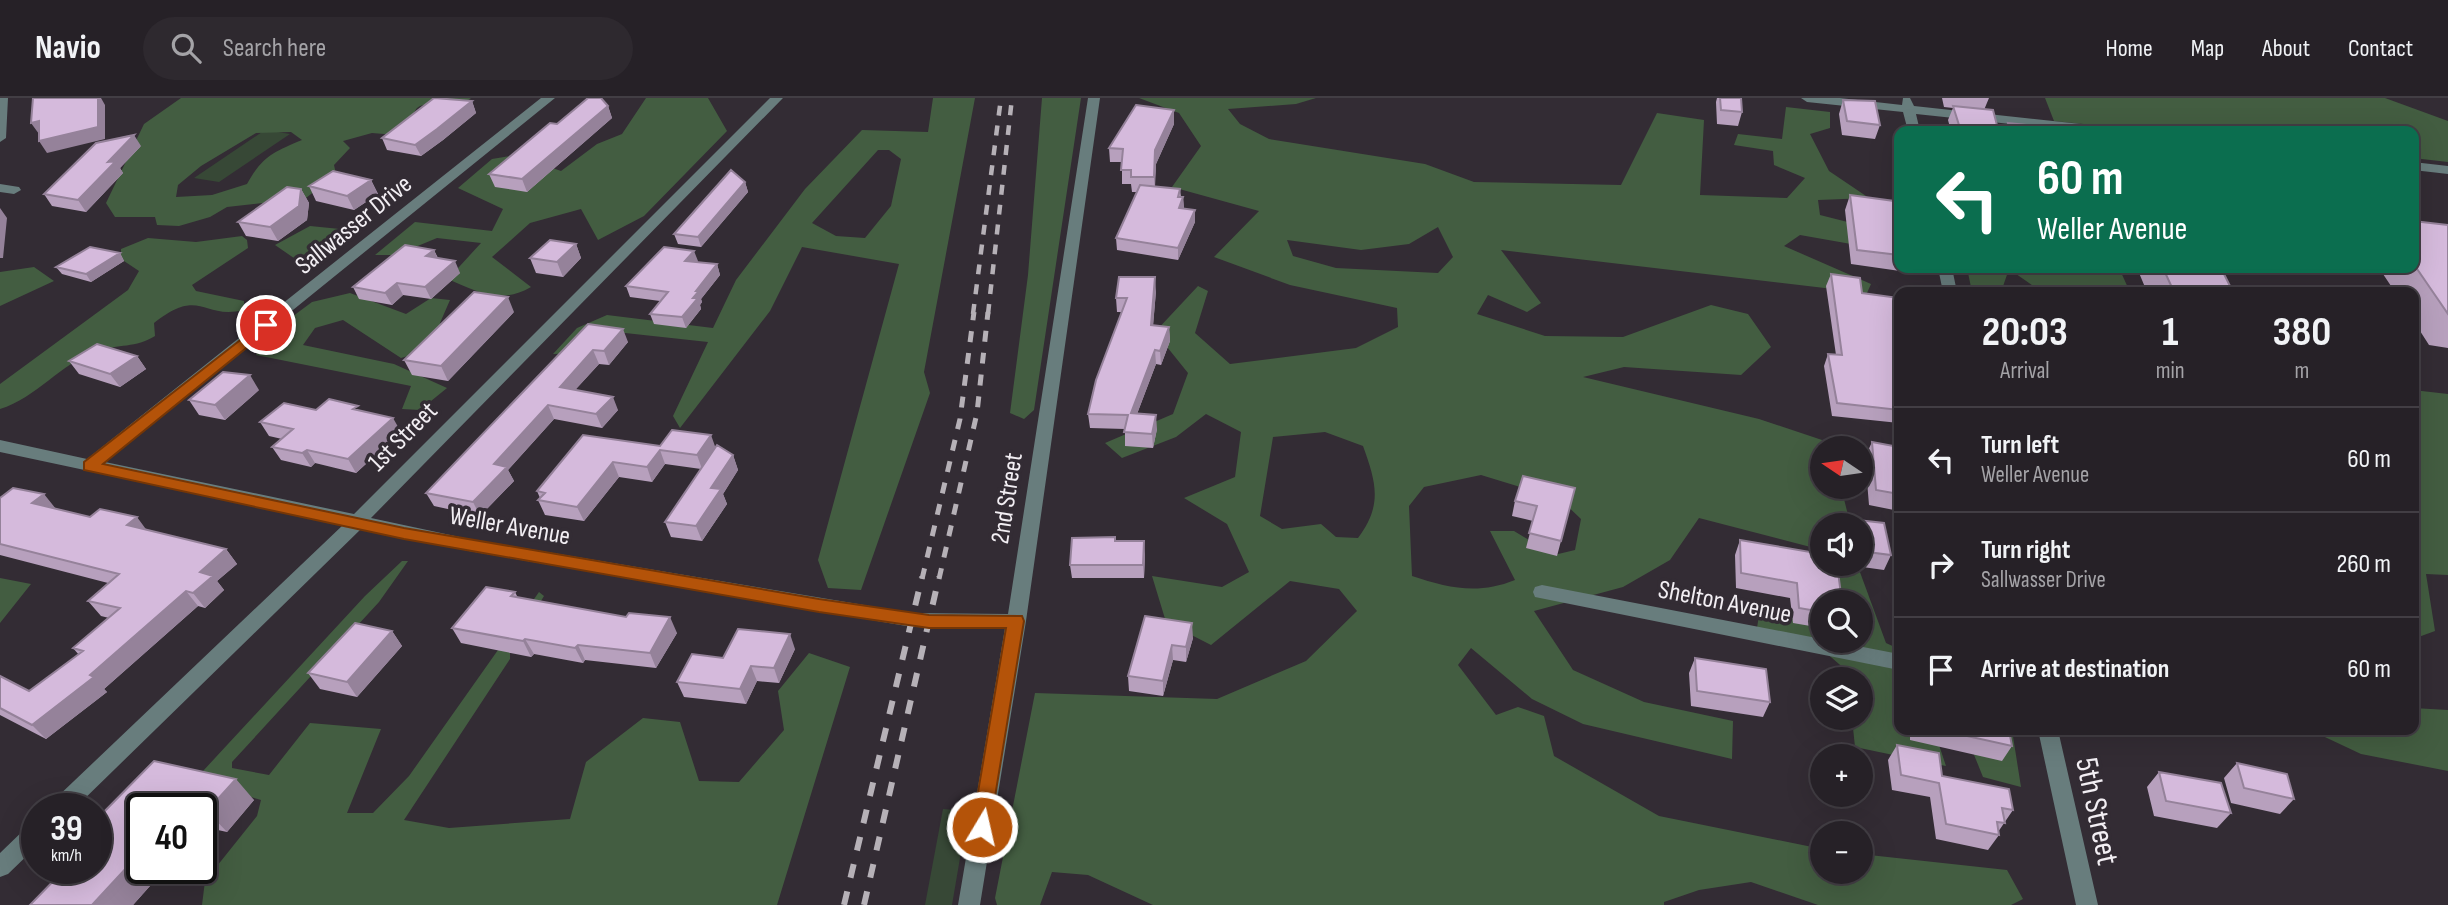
<!DOCTYPE html>
<meta charset="utf-8">
<style>
:root{--surface:#262127;--page:#2e292f;--text:#f1f3f6;--muted:#a4a3a7;--line:#423e44}
body{margin:0;font-family:"Sofia Sans Condensed",sans-serif;background:var(--page);color:var(--text);height:100vh;display:flex;flex-direction:column;font-size:26px;white-space:nowrap}
*{box-sizing:border-box;margin:0}
p{font-size:23px;color:var(--muted)}
.icon{flex:none;width:38px;height:38px;fill:none;stroke:currentColor;stroke-width:2;stroke-linecap:round;stroke-linejoin:round}
.map{position:relative;flex:1;overflow:hidden}
.drawer{position:absolute;left:1894px;top:189px;width:525px;height:448px;display:flex;flex-direction:column;background:var(--surface);border-radius:14px;box-shadow:0 7px 28px #0002,0 0 0 2px var(--line)}
.drawer>*{flex:none}
.top-card{position:absolute;left:1894px;top:28px;width:525px;height:147px;border-radius:14px;box-shadow:0 7px 28px #0002,0 0 0 2px var(--line);background:#0b6e4f;color:#fff;overflow:hidden}
.needle{width:46px;rotate:283deg}
.buttons{position:absolute;left:1810px;top:338px;display:grid;gap:14px}
.buttons a{display:grid;place-items:center;width:63px;height:63px;border-radius:50%;background:var(--surface);box-shadow:0 7px 28px #0002,0 0 0 2px var(--line);font-size:35px}
.speed{position:absolute;left:21px;top:695px;display:flex;gap:14px;font-size:35px;font-weight:700;text-align:center}
.speed>*{display:grid;place-content:center;width:91px;height:91px;border-radius:50%;background:var(--surface);box-shadow:0 7px 28px #0002,0 0 0 2px var(--line);line-height:1}
.speed small{font-size:18px;font-weight:400}
.speed .limit{border:4px solid #111;border-radius:10px;background:#fff;color:#111}
.pin{position:absolute;display:grid;place-items:center;width:60px;height:60px;color:#fff;margin:-30px;border:4px solid #fff;border-radius:50%;box-shadow:0 2px 7px #0007}
.me{position:absolute;width:77px;margin:-38px;rotate:9deg;stroke-linejoin:round;filter:drop-shadow(0 0 5px #0008)}
.turn{display:flex;align-items:center;gap:24px;height:147px;padding:0 28px;font-size:32px}
.turn .icon{width:91px;height:91px;stroke-width:2.5}
.turn b{display:block;font-size:49px;line-height:60px}
.eta{display:flex;justify-content:space-evenly;align-items:center;height:119px;text-align:center}
.eta b{font-size:42px;font-weight:700;line-height:49px}
ul{padding:0;list-style:none}
li{display:flex;align-items:center;gap:21px;height:105px;padding:0 28px;border-top:2px solid var(--line)}
li div{flex:1}
li b{display:block;font-size:26px}
li em{font-style:normal}
header{display:flex;align-items:center;gap:42px;box-sizing:border-box;height:98px;padding:0 35px;background:var(--surface);border-bottom:2px solid var(--line)}
header strong{font-size:33px}
nav{display:flex;gap:38px;margin-inline-start:auto;font-size:24px}
.search{width:490px;height:63px;background:var(--page);display:flex;align-items:center;gap:18px;box-sizing:border-box;padding:0 24px;border-radius:38px;color:var(--muted);font-size:26px}
.map>svg:first-child{display:block}
.green{fill:#374836}
.forest{fill:#435d41;fill-rule:evenodd}
.lines{fill:none;stroke-linecap:round;stroke-linejoin:round}
.minor{fill:#687d7d;fill-rule:evenodd}
.rail-far2{stroke:#b6b1b7;stroke-width:4.5;stroke-dasharray:10 10;stroke-linecap:butt}
.rail-far1{stroke:#b6b1b7;stroke-width:5;stroke-dasharray:11 11;stroke-linecap:butt}
.rail{stroke:#b6b1b7;stroke-width:6;stroke-dasharray:14 14;stroke-linecap:butt}
.wall{fill:#b7a0bd}
.shaded-wall{fill:#95829a}
.building{fill:#d5badc;stroke:#95829a;stroke-width:2}
.route{fill:#b45309;stroke:#753606;stroke-width:2}
.labels{text-anchor:middle;stroke-width:7;stroke-linejoin:round;paint-order:stroke}
.street-label{font-size:26px;fill:#f2eef3;stroke:#332c34}
.near-street-label{font-size:32px;fill:#f2eef3;stroke:#332c34}
</style>
<header>
<strong>Navio</strong>
<div class="search"><svg class="icon" aria-label="search" viewBox="0 0 24 24"><circle cx="10" cy="10" r="6"/><path d="M15 15l6 6"/></svg>Search here</div>
<nav><a>Home</a><a>Map</a><a>About</a><a>Contact</a></nav>
</header>
<div class="map">
<svg width="2448" height="807" viewBox="0 0 2448 807">
<rect width="100%" height="100%" fill="#332c34"/>
<path class="green" d="M265,32L290,36L219,84L194,80Z
M943,711L968,713L952,807H925Z"/>
<path class="forest" d="M181,0H471C454,16 428,0 417,10C413,15 410,25 408,32L396,37L372,35L343,43L350,50L334,67L336,76L306,100L227,109L210,119L179,128L157,127L155,119H115L106,105L144,26ZM291,34L302,42C273,54 262,59 247,86L212,97L176,99L178,87L201,68L256,35Z
M646,0H708L727,33L644,118L598,142L581,111L530,125L492,159L531,189C500,207 478,194 448,181L481,145L437,140L396,157H375L415,124L492,133L503,111L458,90L492,61L516,57L561,73L597,46L622,36Z
M933,0H975L924,274L930,295L861,492L828,490L818,462L899,166L802,149L770,213L680,330L673,318L708,244L616,234L581,255L553,256L577,230L607,217L713,230L736,182L805,91L862,32L928,34ZM878,52H889L901,61L891,108L865,140L836,138L812,125Z
M1042,0H1081L1034,312L1024,321L1010,315L1028,177Z
M1139,0H1316L1296,6L1228,11L1240,26L1269,41L1425,66L1474,84L1621,87L1657,15L1704,22L1700,97L1787,100L1805,80L1774,67L1773,53L1734,47L1738,36L1782,41L1786,9L1830,14V30L1810,36L1829,73L1869,100L1818,102L1820,117L1887,134L1885,152L1800,137L1784,148L1871,186L1867,195L1501,152L1541,205L1527,214L1488,197L1477,216L1545,238L1623,239L1711,207L1748,216L1771,249L1741,277L1624,269L1583,279L1759,321L1831,345L1832,350H1822V388L1841,389L1850,425L1857,427H1822V452L1699,420L1670,462L1623,489L1534,513L1573,572L1644,604L1733,623L1732,661L1583,626L1532,601L1471,550L1458,567L1496,617L1518,609L1544,618L1554,658L1659,718L1822,751V774H1860V756L2007,772L2023,801L2011,807H1818L1751,784L1699,792L1664,804V807H1153L1088,777L1052,774L1040,807H997L995,800L1035,595L1217,601L1306,563L1357,513L1339,491L1290,483L1211,547L1166,524L1152,478L1222,489L1249,474L1227,426L1184,400L1235,379L1241,334L1206,316L1176,339L1122,360L1105,345L1173,316L1188,275L1155,234L1198,188L1208,193L1195,235L1230,266L1356,250L1398,229L1397,210L1290,187L1214,159L1259,113L1172,89L1201,48L1179,15ZM1438,129L1453,159L1438,175L1336,170L1293,158L1287,142L1361,152L1409,146ZM1325,334L1363,348C1376,384 1383,407 1358,440L1336,439L1321,426L1282,431L1260,418L1273,339ZM1481,377L1560,401L1581,421L1575,452L1554,457L1514,433H1490L1515,482C1478,497 1448,490 1412,478L1409,408L1424,389Z
M2045,0H2385L2448,23V64L2413,60V33H2152L2054,23Z
M310,128L340,131L320,160L304,167L275,147Z
M242,138L247,142L248,150L192,187L196,193L244,203V212C201,222 201,188 154,225L155,238C136,250 118,246 98,253C60,265 37,300 0,311V286L128,192L139,173L121,161V151L148,140L196,144Z
M34,169L54,183L0,208V174Z
M1967,170H2119L2130,194H2042L2009,171L2001,194H1972Z
M350,195L406,216L431,200L450,202L440,225L451,233L428,252L401,260L343,222L315,230L303,247L394,266L447,290L420,312L402,311L411,288L256,257L269,236L312,204Z
M2413,292L2448,296V477L2426,476L2435,533L2413,541Z
M402,463H408L379,504L232,664V670L269,677L310,625L381,631L347,715H373L409,678L539,494L544,498L510,554V561L404,722L449,730L570,721L586,664L643,620L680,624L699,683L739,684L784,632L778,593L809,555L850,569L777,807H202L205,783L257,718L261,702L200,684L203,673L365,498Z
M1831,466H1857L1886,545L1899,551V632H1934L1946,668L1855,649L1852,620H1860V581H1848L1847,573L1824,553L1757,530L1760,511L1822,526V542H1860V504H1844Z
M0,480L31,486L0,525Z
M2413,610L2448,612V673L2361,656L2310,632H2413Z
M1964,632H2012L2021,689L1983,679Z"/>
<g class="lines">
<path class="minor" d="M0,0H8L6,40L0,44Z
M541,0H555L105,364L354,416L770,0H783L371,420L469,441L912,515L1008,516L1088,0H1100L1026,523L980,807H958L1005,530L912,529L469,453L361,431L75,710H50L53,703L343,427L0,354V342L87,361Z
M1801,0H1840L1902,7L1903,0H1910L1914,8L2109,29L2115,33H2077L1916,16L1920,33H1908L1903,14L1807,4Z
M2413,64L2448,68V76L2413,72Z
M0,86L19,89L21,92L14,96L0,94Z
M1938,170H1952L1957,194H1943Z
M1542,487L1899,556V572L1535,499L1533,494L1535,489Z
M2038,632H2058L2098,807H2076Z
M37,725V748L8,776L0,779V755L29,727Z"/>
<path class="rail-far2" d="M973,216L1001,0
M988,216L1012,0"/>
<path class="rail-far1" d="M922,481L960,321L974,214
M939,481L977,315L988,214"/>
<path class="rail" d="M844,807L922,479
M864,807L939,479"/>
</g>
<path class="wall" d="M1717,0H1741L1742,14L1738,28L1717,26L1716,4Z
M1942,0H1989L1984,12L1998,31L1997,33H1951L1948,22L1953,10L1944,9Z
M1843,2L1880,27L1875,41L1842,37L1839,16Z
M472,3L476,15L443,42L421,58L387,52L382,40Z
M608,8L612,20L527,94L495,89L489,76L557,26Z
M1174,12V26L1156,66L1155,89L1180,91L1181,99H1183L1184,111L1195,124L1178,162L1117,152L1116,140L1137,94H1132L1131,86H1122V64H1110L1109,50Z
M2008,25L2086,33H2005Z
M141,48L120,70L123,75L86,114L52,108L44,96Z
M371,82L378,96L354,112L316,103L309,88Z
M745,84L748,94L701,149L678,146L674,136Z
M301,91L309,105L307,122L278,143L246,138L238,124Z
M1850,97L1899,157V170H1902L1900,173L1851,166L1845,112Z
M2413,123L2448,127V250L2429,247L2413,222V194H2395L2379,170H2413Z
M576,146L581,160L563,179L536,175L530,160Z
M434,152L438,160L460,175L431,201L403,197L392,207L359,201L353,189Z
M120,155L124,163L91,184L62,176L56,169Z
M698,163L697,164L717,166L720,177L701,201L702,204L700,207L701,211L686,230L654,226L650,216L660,203L630,199L626,188Z
M2137,170H2221L2233,194H2147Z
M1831,176L1862,195L1899,200V325L1832,318L1824,268L1828,256L1836,257L1826,188Z
M1156,193L1153,227L1169,229L1170,243L1161,267L1156,266L1137,316L1157,331L1153,350L1125,348V331L1090,330L1088,316L1122,214H1117L1116,200Z
M514,214L448,283L412,277L404,262Z
M588,226L628,244L609,267L599,266L575,292L618,312L602,330L554,321L508,372L514,383L480,418L434,408L426,395Z
M137,258L146,271L120,289L79,276L69,263Z
M259,292L225,322L199,317L189,302Z
M316,312L361,313L401,334L356,375L315,365L311,369L281,362L272,349L282,341L269,338L260,324Z
M583,337L660,348L715,350L733,357L738,372L723,396L727,406L702,443L671,439L665,424L701,371L665,366L652,384L619,379L584,423L545,417L538,402L540,400L537,393Z
M1872,344L1899,349V413L1869,407L1865,359Z
M1575,390L1557,458L1526,450L1533,423L1512,418L1515,403Z
M0,400L56,411L226,451L237,466L217,483L224,492L205,510L198,508L104,591L107,594L46,641L0,617V578L29,593L79,557L73,550L109,520L101,518L88,503L108,485L0,457Z
M1848,421L1884,425L1891,457L1884,472L1848,467L1847,466H1860V427H1845Z
M1740,442L1822,504V530L1793,525L1790,500L1736,490L1735,457Z
M1115,443L1145,456L1144,480H1072L1070,467Z
M515,494L518,500L677,535L656,570L585,562L583,565L534,556L531,559L461,545L452,530Z
M1145,518L1193,540L1186,564L1173,562L1163,598L1129,593L1128,578Z
M392,533L402,548L357,599L320,591L308,575Z
M795,551L779,585L757,583L746,606L684,599L677,584L723,560Z
M1695,560L1770,604L1763,619L1691,608L1689,575Z
M1910,632H2009L2012,648L2002,663L1910,642Z
M1897,647L1942,678L2013,712L1998,734L1999,737L1988,752L1936,741L1930,699L1892,692L1888,662Z
M154,663L254,702L227,734L204,729L201,731V710H142V770H166L133,807H30L96,770V722Z
M2237,665L2294,701L2280,716L2231,705L2224,680Z
M2159,674L2231,715L2217,730L2154,718L2147,689Z"/>
<path class="shaded-wall" d="M98,0H101L105,7V41L47,55L39,43Z
M472,3L476,15L443,42L421,58L415,47Z
M608,8L612,20L527,94L522,81Z
M1174,12V26L1156,66L1154,93V79L1155,52Z
M39,23V36L31,25Z
M134,37L141,48L120,70L123,75L86,114L78,102L108,64Z
M371,82L378,96L354,112L347,98Z
M745,84L748,94L701,149L698,139Z
M301,91L309,105L307,122L278,143L270,129Z
M1183,99L1184,111L1179,110Z
M0,110L7,120L3,160H0Z
M1195,112V124L1178,162V150Z
M576,146L581,160L563,179L557,164Z
M434,152L439,164L426,158Z
M694,153L698,163L689,174L685,163Z
M120,155L124,163L91,184L86,176Z
M455,163L460,175L431,201L425,189Z
M717,166L720,177L701,201L702,204L700,207L701,211L686,230L682,219L696,193Z
M1155,179L1156,193L1152,241L1151,227Z
M397,185L403,197L392,207L385,195Z
M508,199L514,214L448,283L441,268Z
M1169,229L1170,243L1161,267L1160,253Z
M623,231L628,244L609,267L604,253Z
M593,252L599,266L566,302L560,289Z
M1155,252L1156,266L1132,329L1131,315Z
M137,258L146,271L120,289L110,276Z
M250,277L259,292L225,322L215,307Z
M613,299L618,312L602,330L596,316Z
M548,307L554,321L508,372L514,383L480,418L473,404L494,366Z
M1156,317L1157,331L1153,350L1152,336Z
M393,320L401,334L356,375L348,361Z
M711,337L716,351L702,371L697,357Z
M307,352L315,365L311,369L302,355Z
M660,352L665,366L652,384L647,369Z
M733,357L738,372L723,396L727,406L702,443L696,428L711,390Z
M613,364L619,379L584,423L577,409Z
M44,396L56,411L32,405Z
M137,419L148,434L127,427Z
M1144,443L1145,456L1144,480L1143,467Z
M226,451L237,466L217,483L224,492L205,510L193,495L200,474Z
M186,493L198,508L104,591L107,594L46,641L32,627Z
M670,519L677,535L656,570L650,555Z
M1192,525L1193,540L1186,564V549Z
M392,533L402,548L357,599L347,584Z
M790,536L795,551L779,585L774,570Z
M525,541L534,556L531,559L523,543Z
M578,547L585,562L583,565L575,550Z
M1172,547L1173,562L1163,598V583Z
M751,568L757,583L746,606L740,591Z
M236,681L254,702L227,734L207,713Z
M142,753V770H166L133,807H92Z"/>
<path class="building" d="M33,0H98V29L39,43V23L31,25Z
M434,0L472,3L437,31L415,47L382,40Z
M588,0H601L608,8L522,81L489,76L550,25L557,26Z
M1720,0H1741L1742,14L1721,12Z
M1843,2L1875,3L1880,27L1847,23Z
M1136,7L1174,12L1155,52L1154,79H1131V72H1121L1123,51L1109,50Z
M1953,8L1993,12L1998,31L1959,27Z
M2008,25L2086,33H2011Z
M134,37L108,64L116,63L78,102L44,96L96,45Z
M731,72L745,84L698,139L674,136Z
M333,73L371,82L347,98L309,88Z
M1140,87L1180,91L1178,99H1183L1179,110L1195,112L1178,150L1116,140Z
M287,89L301,91L299,108L270,129L238,124Z
M1850,97L1894,103L1899,125V157L1857,152Z
M2413,123L2448,127V216L2413,165Z
M550,142L576,146L557,164L530,160Z
M405,147L434,152L426,158L455,163L425,189L397,185L385,195L353,189Z
M90,149L120,155L86,176L56,169Z
M664,149L694,153L685,163L717,166L696,193H699L693,200H698L682,219L650,216L668,194L626,188Z
M2163,170H2221L2233,194H2174Z
M1831,176L1860,180L1862,195L1899,200V312L1837,305L1828,256L1842,257Z
M1119,179H1155L1151,227L1169,229L1160,253L1155,252L1131,315L1156,317L1152,336L1124,334L1128,317L1088,316L1096,282L1127,200H1116Z
M474,194L508,199L441,268L404,262Z
M588,226L623,231L604,253L593,252L560,289L613,299L596,316L548,307L494,366L507,369L473,404L426,395Z
M97,246L137,258L110,276L69,263Z
M223,274L250,277L215,307L189,302Z
M329,301L358,308L353,311L393,320L348,361L307,352L302,355L272,349L293,331L260,324L284,305L316,312Z
M672,332L711,337L697,357L660,352L647,369L613,364L577,409L538,402L545,395L537,393L583,337L660,348Z
M1872,344L1899,349V396L1876,392Z
M717,347L733,357L711,390L721,391L696,428L665,424Z
M1523,378L1575,390L1561,443L1529,435L1537,408L1515,403Z
M13,390L44,396L32,405L90,419L100,411L137,419L127,427L226,451L200,474L213,478L193,495L186,493L90,577L94,579L32,627L0,610V578L29,593L83,553L73,550L120,510L88,503L119,476L0,446V400Z
M1848,421L1884,425L1891,457L1860,453V427H1850Z
M1115,439V443H1144L1143,467H1070L1072,440Z
M1740,442L1822,456V466H1837L1842,504H1822V514L1799,510L1797,485L1741,475Z
M486,489L515,494L511,498L626,519L629,515L670,519L650,555L578,547L575,550L525,541L523,543L452,530Z
M1145,518L1192,525L1186,549L1172,547L1163,583L1128,578Z
M355,525L392,533L347,584L308,575Z
M738,531L790,536L774,570L751,568L740,591L677,584L692,556L723,560Z
M1695,560L1766,571L1770,604L1697,593Z
M1940,632H2009L2012,648Z
M1897,647L1939,655L1942,678L2009,691L2013,712L2002,710L2005,725L1997,724L1999,737L1946,726L1939,685L1901,677Z
M154,663L236,681L207,713L184,707L181,710H142V753L92,807H30L66,770H96V738L101,733L96,732V722Z
M2237,665L2287,676L2294,701L2244,690Z
M2159,674L2221,685L2231,715L2166,703Z"/>
<path class="route" d="M266,222L273,227L271,230L103,366L404,430L819,501L929,517L1022,518L1024,523L989,735L982,738L975,735L972,729L1006,530H929L819,514L404,441L84,372V364Z"/>
<g class="labels">
<g class="street-label">
<text transform="translate(353 126) rotate(-39)" y="9">Sallwasser Drive</text>
<text transform="translate(402 338) rotate(-45)" y="9">1st Street</text>
<text transform="translate(1006 400) rotate(-81)" y="9">2nd Street</text>
<text transform="translate(510 427) rotate(10)" y="9">Weller Avenue</text>
<text transform="translate(1725 503) rotate(11)" y="9">Shelton Avenue</text>
</g>
<g class="near-street-label">
<text transform="translate(2098 713) rotate(78)" y="11">5th Street</text>
</g>
</g>
</svg>
<div class="buttons">
<a><svg class="needle" viewBox="-14 -14 28 28"><path d="M0-13l5 13h-10z" fill="#e53935"/><path d="M0 13l5-13h-10z" fill="#a4a3a7"/></svg></a>
<a><svg class="icon" aria-label="sound" viewBox="0 0 24 24"><path d="M4 9h4l5-4v14l-5-4H4zM17 9q2 3 0 6"/></svg></a>
<a><svg class="icon" aria-label="search" viewBox="0 0 24 24"><circle cx="10" cy="10" r="6"/><path d="M15 15l6 6"/></svg></a>
<a><svg class="icon" aria-label="layers" viewBox="0 0 24 24"><path d="M12 4l9 5-9 5-9-5zM3 14l9 5 9-5"/></svg></a>
<a>+</a>
<a>−</a>
</div>
<div class="speed"><div>39<small>km/h</small></div><div class="limit">40</div></div>
<div class="pin" style="left:266px;top:227px;background:#d93025"><svg class="icon" aria-label="arrive" viewBox="0 0 24 24"><path d="M6 21V4h12l-3 4 3 4H6"/></svg></div>
<svg class="me" style="left:982px;top:729px" viewBox="-20 -20 40 40"><circle r="17" fill="#b45309" stroke="#fff" stroke-width="3"/><path d="M0-11L8 9 0 5-8 9z" fill="#fff"/></svg>
<div class="top-card">
<div class="turn"><svg class="icon" aria-label="left" viewBox="0 0 24 24"><path d="M17 20v-9H6M10 6l-5 5 5 5"/></svg><div><b>60 m</b>Weller Avenue</div></div>
</div>
<section class="drawer">
<div class="eta">
<div><b>20:03</b><p>Arrival</p></div>
<div><b>1</b><p>min</p></div>
<div><b>380</b><p>m</p></div>
</div>
<ul>
<li><svg class="icon" aria-label="left" viewBox="0 0 24 24"><path d="M17 20v-9H6M10 6l-5 5 5 5"/></svg><div><b>Turn left</b><p>Weller Avenue</p></div><em>60 m</em></li>
<li><svg class="icon" aria-label="right" viewBox="0 0 24 24"><path d="M7 20v-9h11M14 6l5 5-5 5"/></svg><div><b>Turn right</b><p>Sallwasser Drive</p></div><em>260 m</em></li>
<li><svg class="icon" aria-label="arrive" viewBox="0 0 24 24"><path d="M6 21V4h12l-3 4 3 4H6"/></svg><div><b>Arrive at destination</b></div><em>60 m</em></li>
</ul>
</section>
</div>
